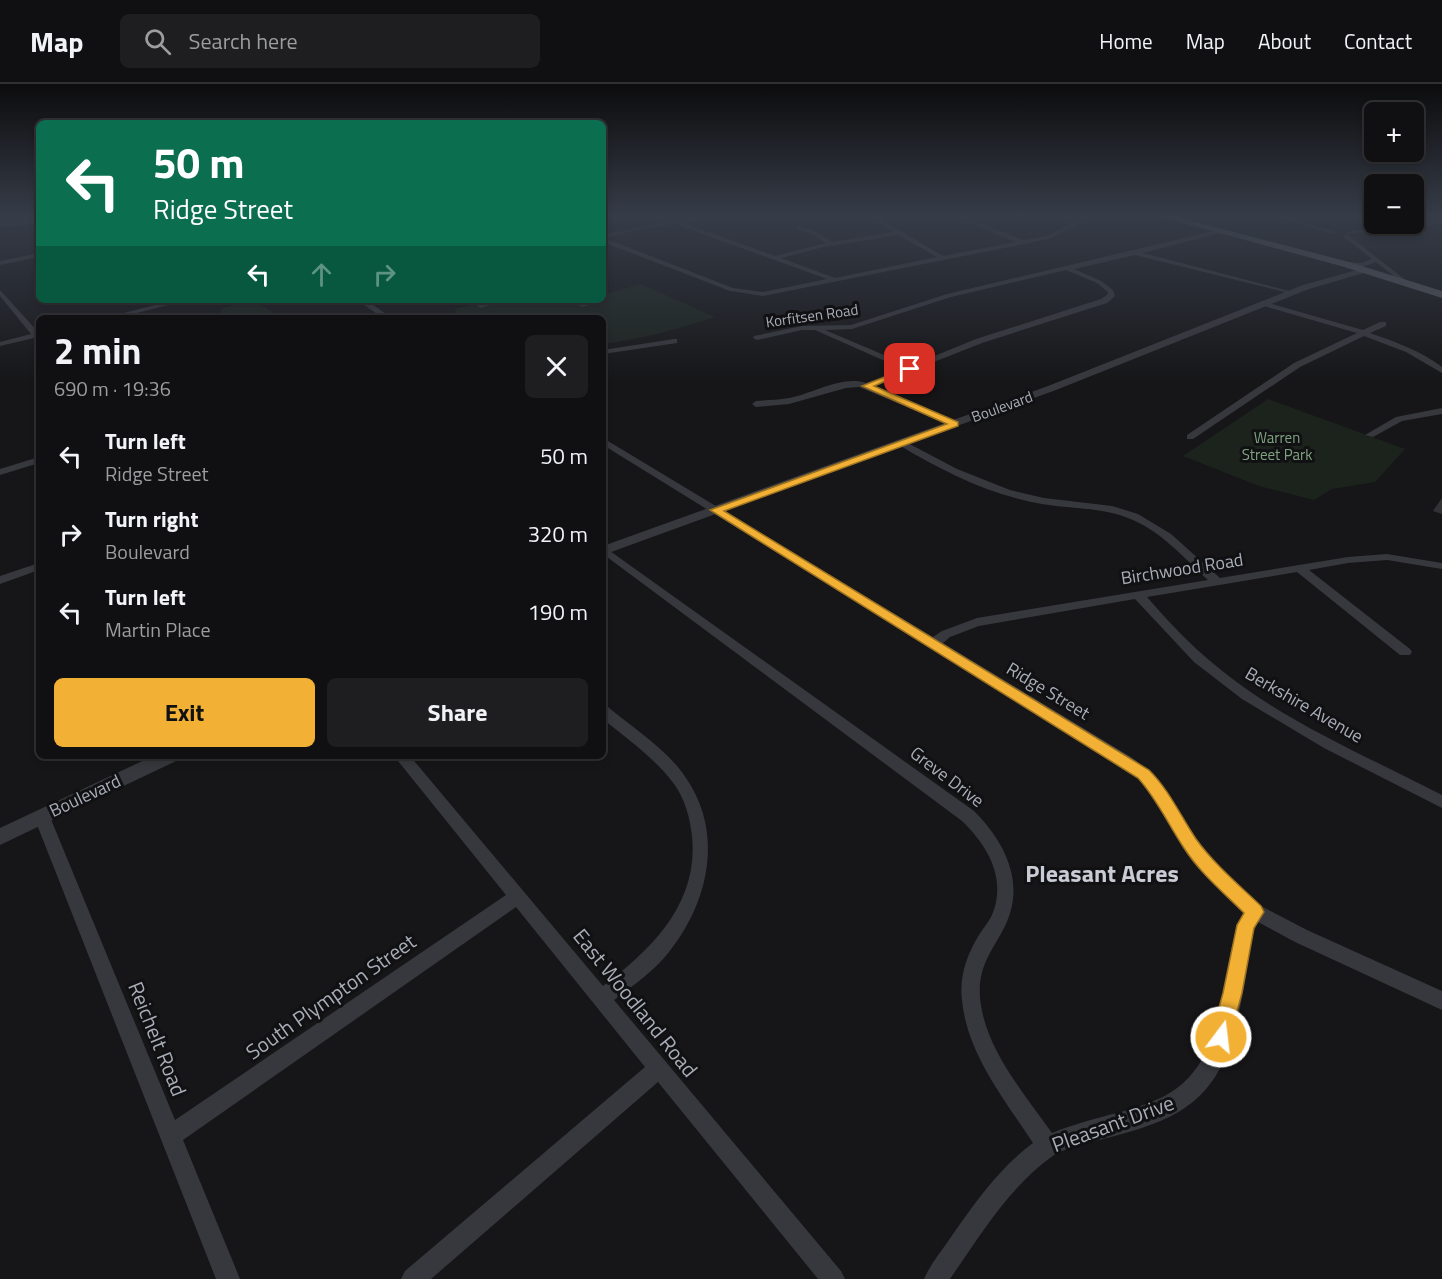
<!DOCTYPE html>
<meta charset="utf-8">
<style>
:root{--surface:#101012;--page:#1e1e20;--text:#f1f3f6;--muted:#9c9d9f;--line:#303032;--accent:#f2b134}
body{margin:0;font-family:"Titillium Web",sans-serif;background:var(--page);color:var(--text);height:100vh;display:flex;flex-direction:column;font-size:22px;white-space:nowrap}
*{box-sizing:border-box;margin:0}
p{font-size:20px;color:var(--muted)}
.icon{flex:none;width:33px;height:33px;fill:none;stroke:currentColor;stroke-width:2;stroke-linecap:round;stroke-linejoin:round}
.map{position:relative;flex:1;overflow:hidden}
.details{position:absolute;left:36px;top:231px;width:570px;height:444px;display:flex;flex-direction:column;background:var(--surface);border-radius:9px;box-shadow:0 3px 9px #0003,0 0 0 2px var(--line)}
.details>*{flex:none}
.top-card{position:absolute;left:36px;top:36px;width:570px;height:183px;border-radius:9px;box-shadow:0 3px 9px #0003,0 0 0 2px var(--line);background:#0b6e4f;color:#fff;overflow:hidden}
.fabs{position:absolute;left:1364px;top:18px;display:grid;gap:12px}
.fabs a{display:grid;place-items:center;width:60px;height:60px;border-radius:9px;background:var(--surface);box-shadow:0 3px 9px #0003,0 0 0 2px var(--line);font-size:30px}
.pin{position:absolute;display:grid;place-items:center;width:51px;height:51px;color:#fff;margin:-26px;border-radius:12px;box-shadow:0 3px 9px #0006}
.me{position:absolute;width:66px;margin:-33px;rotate:15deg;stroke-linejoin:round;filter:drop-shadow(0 0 4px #0008)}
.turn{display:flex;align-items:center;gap:21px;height:126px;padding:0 18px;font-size:27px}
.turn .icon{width:78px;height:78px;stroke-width:2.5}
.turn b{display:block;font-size:42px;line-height:51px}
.lanes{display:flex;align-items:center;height:57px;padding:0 18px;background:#0003;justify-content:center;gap:30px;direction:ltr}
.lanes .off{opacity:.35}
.round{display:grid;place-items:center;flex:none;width:63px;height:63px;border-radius:9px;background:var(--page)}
.summary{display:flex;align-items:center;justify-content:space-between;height:102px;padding:0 18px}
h1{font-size:36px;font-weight:700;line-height:45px}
.primary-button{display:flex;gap:12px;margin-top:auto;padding:12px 18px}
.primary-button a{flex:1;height:69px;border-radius:9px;background:var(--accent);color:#111;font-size:24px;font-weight:700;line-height:69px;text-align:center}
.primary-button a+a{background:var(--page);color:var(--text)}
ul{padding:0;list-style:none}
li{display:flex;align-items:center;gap:18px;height:78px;padding:0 18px}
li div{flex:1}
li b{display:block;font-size:22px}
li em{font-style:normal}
header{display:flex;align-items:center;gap:36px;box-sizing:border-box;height:84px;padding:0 30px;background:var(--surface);border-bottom:2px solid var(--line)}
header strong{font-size:28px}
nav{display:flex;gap:33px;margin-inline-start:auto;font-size:21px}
.search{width:420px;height:54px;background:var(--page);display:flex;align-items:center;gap:15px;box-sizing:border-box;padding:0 21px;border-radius:9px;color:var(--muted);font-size:22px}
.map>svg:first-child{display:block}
.green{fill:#1c231d}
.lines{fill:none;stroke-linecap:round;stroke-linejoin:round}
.minor{fill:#37383d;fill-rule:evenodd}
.tertiary{fill:#37383d;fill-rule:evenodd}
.primary{fill:#53555c;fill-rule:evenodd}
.wall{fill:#323236}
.route{fill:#f2b134;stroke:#9d7322;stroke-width:1.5}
.labels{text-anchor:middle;stroke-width:6;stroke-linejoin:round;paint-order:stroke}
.far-street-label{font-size:15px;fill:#a8adb8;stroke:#111113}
.far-park-label{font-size:15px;fill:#7fa381;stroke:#111113}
.street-label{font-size:18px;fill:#a8adb8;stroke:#111113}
.near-street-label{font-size:21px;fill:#a8adb8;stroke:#111113}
.near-neighbourhood-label{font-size:24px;font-weight:bold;fill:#c9ccd4;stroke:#111113}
</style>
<header>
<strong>Map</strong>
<div class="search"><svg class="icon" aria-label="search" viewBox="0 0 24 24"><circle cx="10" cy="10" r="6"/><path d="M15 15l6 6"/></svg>Search here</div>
<nav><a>Home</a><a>Map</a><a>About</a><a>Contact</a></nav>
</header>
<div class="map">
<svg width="1442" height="1195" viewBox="0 0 1442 1195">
<rect width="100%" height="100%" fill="#161618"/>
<path class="green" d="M641,200L715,233C678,245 642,255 603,260V234H457L455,225L489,216H570L574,218L603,216V211Z
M253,216L282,234H219L222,224Z
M1268,315L1405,365L1375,398L1332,405L1314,416L1259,402L1183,372Z"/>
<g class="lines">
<path class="minor" d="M654,131H664L676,136L728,131L683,139L775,172L826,159L810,149L796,145L798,142L814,147L833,158L893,148L865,131H873L943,172L1016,158L951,131H960L1023,156L1047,152L1074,138L1048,131C1059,131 1068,136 1078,136C1088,136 1098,131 1108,131L1081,139L1049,155L763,212L730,207L603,158V151L669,137ZM675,140L827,195L763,208L733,204L604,154L647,144ZM898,151L937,173L835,194L781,174L824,163Z
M1266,131H1277L1337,148L1334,150Z
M1442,136V140L1348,150L1345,148Z
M1218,146L1220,149L1143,169L1293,208V210L1135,171L1074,185L1101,197L1113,206L1115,212L1107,219L982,259L873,302L958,338V342H952L859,303L846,304L789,320L756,323L752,320L756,317C767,316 778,316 789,314C812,310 842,291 866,299L903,285L815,246H802L757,256L753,254L754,252L802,242L851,241L947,210ZM1066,186L1097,199L1108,208L1107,211L1101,215L976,255L910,282L825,246L852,245L951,213Z
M1344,151H1348L1408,198V200H1404L1376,178L1362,183L1343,181L1345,178L1362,179L1372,175L1344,153Z
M39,169V173L0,181V177Z
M0,206L39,249V257L34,254L0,262V258L31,250L0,212Z
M175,216H188L117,234H104Z
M357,216H366L392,234H383Z
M493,216H505L481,224L477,222Z
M571,216H581L589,221L582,223Z
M1261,217L1363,246L1380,238H1386V242L1370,249C1396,258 1421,267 1442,283V289L1406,268L1364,252L1300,283L1193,355H1187V351L1294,279L1357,249L1261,221Z
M674,255H677V259L603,270V266Z
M1442,324V330L1402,337L1373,353L1365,351L1396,333Z
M603,354L933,553L942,547L977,534L1208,496C1183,473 1160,446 1128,434C1101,423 1071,425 1042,420C990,411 944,388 899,361V357L902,356L957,385L1010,406L1044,414L1112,422L1138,430L1171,450L1220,494L1348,473L1387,470L1442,479V485L1387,476L1348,479L1309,486L1410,565L1412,568L1410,571H1400L1297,488L1147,513C1168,537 1190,561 1215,581C1282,637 1365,671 1442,711V724L1324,664L1242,615L1194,578L1135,515L979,542L950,553L943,559L1131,673L1148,686L1163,702L1196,754L1212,775L1261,822L1307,846L1442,907V926L1295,858L1258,838C1251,850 1250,865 1248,878C1245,899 1241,921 1236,942C1217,1015 1181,1035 1111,1053C1092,1058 1071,1062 1054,1071C1009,1103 981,1150 950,1195H924C930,1181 940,1169 949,1156C973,1121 999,1084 1033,1059C1005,1016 967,970 962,916C959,893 967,870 979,851C983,844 989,838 992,831C1007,795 988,762 962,737L603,470V462L974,727C1005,758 1026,799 1005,842C992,868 978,881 980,913C984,964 1024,1009 1052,1049C1138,1015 1197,1033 1221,922C1228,892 1229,857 1244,829L1200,785L1184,764L1153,710L1138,694L1121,681L603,361Z
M39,373V379L0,391V385Z
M39,479V486L0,500V492Z
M603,622L608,623C634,645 667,665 686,694C724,749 709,818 669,868C654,887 634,901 614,916L841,1187L845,1195H818L658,998L431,1195H401L405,1187L645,983L516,823L183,1056L240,1195H216L34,733L36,728L42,726L48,728L50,733L175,1036L506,811L394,672H410L603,902C652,865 699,819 692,752C690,734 685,715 674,700C655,674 627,655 603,635Z"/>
<path class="tertiary" d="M39,135V139L0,143V139Z
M1364,184L1368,186L1367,188L1309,205L1056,306L603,471V462L1048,302L1303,201Z
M153,672H179L176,677L0,761V744Z"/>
<path class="primary" d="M1153,131H1169L1349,178L1442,207V214L1341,182Z"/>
</g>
<path class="wall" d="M1442,414V430L1433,427Z"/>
<linearGradient id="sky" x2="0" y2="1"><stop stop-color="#0c0c0d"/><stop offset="0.44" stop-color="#363c48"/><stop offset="1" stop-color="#363c48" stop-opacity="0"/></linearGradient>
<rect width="1442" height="299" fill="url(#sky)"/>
<path class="route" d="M907,284L915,285L874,302L958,338V342L724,427L1149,686C1169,706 1180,731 1196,755C1214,780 1239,801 1261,822L1264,828L1254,844L1242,909L1228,960L1221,963L1214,960L1211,953L1223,909L1237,841L1244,829C1223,808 1200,789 1184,764C1168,740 1157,715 1138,694L710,426L947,340L862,302Z"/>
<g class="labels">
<g class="far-street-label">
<text transform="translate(812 232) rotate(-8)" y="5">Korfitsen Road</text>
<text transform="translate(1002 323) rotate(-20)" y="5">Boulevard</text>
</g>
<g class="far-park-label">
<text x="1277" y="359">Warren<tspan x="1277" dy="17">Street Park</tspan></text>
</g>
<g class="street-label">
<text transform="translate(1182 485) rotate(-9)" y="6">Birchwood Road</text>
<text transform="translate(1048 607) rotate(31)" y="6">Ridge Street</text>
<text transform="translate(1304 621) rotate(30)" y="6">Berkshire Avenue</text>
<text transform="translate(947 693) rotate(37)" y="6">Greve Drive</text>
<text transform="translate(85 712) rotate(-25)" y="6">Boulevard</text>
</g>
<g class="near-street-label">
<text transform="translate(331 913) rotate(-35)" y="7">South Plympton Street</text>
<text transform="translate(635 919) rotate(51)" y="7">East Woodland Road</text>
<text transform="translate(157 955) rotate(68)" y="7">Reichelt Road</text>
<text transform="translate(1113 1040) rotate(-20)" y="7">Pleasant Drive</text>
</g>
<g class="near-neighbourhood-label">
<text x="1102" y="798">Pleasant Acres</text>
</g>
</g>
</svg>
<div class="fabs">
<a>+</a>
<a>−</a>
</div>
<div class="pin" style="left:910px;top:285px;background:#d93025"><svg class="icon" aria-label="arrive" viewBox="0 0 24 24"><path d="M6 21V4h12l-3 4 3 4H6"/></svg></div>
<svg class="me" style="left:1221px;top:953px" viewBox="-20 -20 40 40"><circle r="17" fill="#f2b134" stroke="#fff" stroke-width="3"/><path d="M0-11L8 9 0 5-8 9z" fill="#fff"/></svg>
<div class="top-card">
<div class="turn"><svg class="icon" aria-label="left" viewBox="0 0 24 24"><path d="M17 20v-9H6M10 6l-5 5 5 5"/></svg><div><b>50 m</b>Ridge Street</div></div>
<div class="lanes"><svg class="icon" aria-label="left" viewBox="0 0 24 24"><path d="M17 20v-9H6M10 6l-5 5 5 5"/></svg><svg class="icon off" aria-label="ahead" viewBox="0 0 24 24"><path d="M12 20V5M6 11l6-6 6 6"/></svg><svg class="icon off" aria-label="right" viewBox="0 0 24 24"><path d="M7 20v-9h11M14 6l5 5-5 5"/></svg></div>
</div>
<section class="details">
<div class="summary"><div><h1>2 min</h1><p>690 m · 19:36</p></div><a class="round"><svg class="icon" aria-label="close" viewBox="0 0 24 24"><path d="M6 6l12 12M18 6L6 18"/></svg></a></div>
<ul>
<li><svg class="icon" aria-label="left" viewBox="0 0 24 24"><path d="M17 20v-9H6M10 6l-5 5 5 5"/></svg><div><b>Turn left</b><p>Ridge Street</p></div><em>50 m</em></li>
<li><svg class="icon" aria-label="right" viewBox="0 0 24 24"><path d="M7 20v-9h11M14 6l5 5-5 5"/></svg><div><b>Turn right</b><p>Boulevard</p></div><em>320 m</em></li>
<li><svg class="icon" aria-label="left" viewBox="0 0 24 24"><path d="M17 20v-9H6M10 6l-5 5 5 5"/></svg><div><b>Turn left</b><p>Martin Place</p></div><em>190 m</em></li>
</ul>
<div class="primary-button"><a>Exit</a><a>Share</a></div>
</section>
</div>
